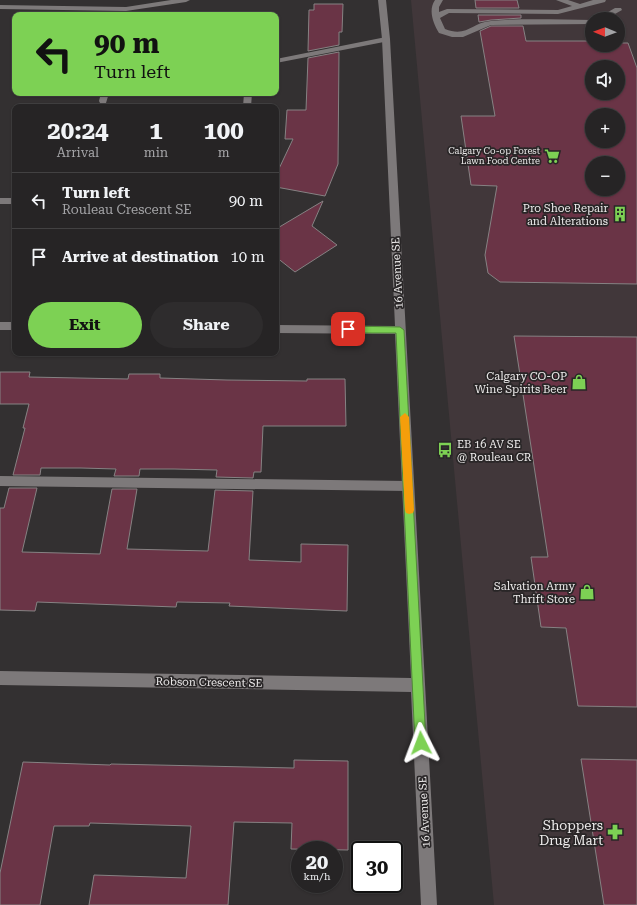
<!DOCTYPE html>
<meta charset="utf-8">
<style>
:root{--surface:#262425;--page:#2e2c2d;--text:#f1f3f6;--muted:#a4a4a7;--line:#424142;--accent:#7dd154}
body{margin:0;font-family:"Roboto Serif",serif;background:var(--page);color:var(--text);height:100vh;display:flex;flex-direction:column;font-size:15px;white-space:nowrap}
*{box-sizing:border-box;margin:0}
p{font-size:13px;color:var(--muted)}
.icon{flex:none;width:22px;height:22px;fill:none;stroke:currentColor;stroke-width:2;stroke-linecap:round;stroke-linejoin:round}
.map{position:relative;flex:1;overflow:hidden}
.side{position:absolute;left:12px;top:104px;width:267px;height:252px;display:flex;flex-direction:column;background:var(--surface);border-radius:8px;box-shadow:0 1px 3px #0004,0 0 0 1px var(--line)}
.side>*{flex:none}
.banner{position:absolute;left:12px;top:12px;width:267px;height:84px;border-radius:8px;box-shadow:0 1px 3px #0004,0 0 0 1px var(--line);background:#7dd154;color:#111;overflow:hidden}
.needle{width:26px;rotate:271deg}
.controls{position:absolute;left:585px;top:12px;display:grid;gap:8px}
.controls a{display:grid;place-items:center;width:40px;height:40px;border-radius:50%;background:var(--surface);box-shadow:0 1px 3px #0004,0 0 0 1px var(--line);font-size:20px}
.speed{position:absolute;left:291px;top:841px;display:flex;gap:8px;font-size:20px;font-weight:700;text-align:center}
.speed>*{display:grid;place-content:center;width:52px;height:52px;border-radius:50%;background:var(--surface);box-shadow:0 1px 3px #0004,0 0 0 1px var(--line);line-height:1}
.speed small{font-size:10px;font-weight:400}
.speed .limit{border:2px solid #111;border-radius:6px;background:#fff;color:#111}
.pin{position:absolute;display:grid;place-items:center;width:34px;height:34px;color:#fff;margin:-17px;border-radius:8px;box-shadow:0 2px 6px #0006}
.me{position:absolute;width:44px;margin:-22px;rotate:357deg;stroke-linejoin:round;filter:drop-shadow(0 0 3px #0008)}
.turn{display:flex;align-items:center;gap:14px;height:84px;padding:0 16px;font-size:18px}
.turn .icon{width:52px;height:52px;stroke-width:2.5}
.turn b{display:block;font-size:28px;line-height:34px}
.eta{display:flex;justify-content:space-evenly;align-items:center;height:68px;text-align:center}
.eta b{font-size:24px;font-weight:700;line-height:28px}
.action{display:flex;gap:8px;margin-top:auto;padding:8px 16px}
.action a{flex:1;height:46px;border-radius:24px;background:var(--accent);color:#111;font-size:16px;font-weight:700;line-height:46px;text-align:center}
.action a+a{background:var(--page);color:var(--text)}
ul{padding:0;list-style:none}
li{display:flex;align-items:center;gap:12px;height:56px;padding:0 16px;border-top:1px solid var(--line)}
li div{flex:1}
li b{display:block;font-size:15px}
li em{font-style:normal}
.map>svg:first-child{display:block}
.built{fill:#41373a;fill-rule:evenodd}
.building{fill:#6a3446;stroke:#868283;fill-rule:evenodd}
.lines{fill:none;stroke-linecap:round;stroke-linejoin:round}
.service{fill:#7d797a;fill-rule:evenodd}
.minor{fill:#7d797a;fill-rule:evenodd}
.route{fill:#7dd154;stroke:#518837}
.slow{fill:#f59e0b}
.labels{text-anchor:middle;stroke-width:3.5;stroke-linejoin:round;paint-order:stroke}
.far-poi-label{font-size:9px;fill:#eeecec;stroke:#292627;text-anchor:end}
.poi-label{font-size:11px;fill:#eeecec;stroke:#292627;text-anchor:end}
.street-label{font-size:11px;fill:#eeecec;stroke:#292627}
.near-poi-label{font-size:13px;fill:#eeecec;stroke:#292627;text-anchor:end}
</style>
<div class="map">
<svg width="637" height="905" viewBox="0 0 637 905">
<rect width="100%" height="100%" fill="#333031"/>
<path class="built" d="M411,0H637V905H494ZM592,19H618V45H592ZM592,67H618V93H592ZM592,115H618V141H592ZM592,163H618V189H592Z"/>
<path class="building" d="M475,0H517L519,8H476Z
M314,4H343L342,32H339V45L308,51L309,10H314Z
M478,15H521V18L491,20L479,22Z
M491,26H523L526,41H592V45H618V43H628L637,68V284L500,282L488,273L485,255L497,186L471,185L461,116H495L480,31ZM592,67H618V93H592ZM592,115H618V141H592ZM592,163H618V189H592Z
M339,52L338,164L325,196L276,187V175L293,139H285L287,110H306L308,58Z
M323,201L312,226L337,245L295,272L276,257V229Z
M514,336L637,337V707L578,706L566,628L541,627L531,557H548Z
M0,372H30L29,377L128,379L129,374H160V378L227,380L307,381V379H345L346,426H263L261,472H254L253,478L216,477L217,470L174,469H140L139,476H114L116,469L81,468H41L40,475H13L25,428H23L29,404H0Z
M9,488H37L22,552L100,554L112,489H137L127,549L208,551L215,490L253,491L249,560L301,562V544L348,545L347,611L229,606L230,603L177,602L176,607L37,602L35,611L0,610V508H4Z
M581,759L637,760V905H604Z
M294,760L348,761V850L291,849L292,823L234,822L228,905H89L94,875L186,878L191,826L90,823L89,826H54L40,905H0V873L23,762L110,765L111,764L294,768Z"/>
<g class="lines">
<path class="service" d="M435,0H443L439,7V12L447,9L558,10L572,6L556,0H568L580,4L593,0H606L605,2L558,14L449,13L440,18L445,29C467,38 472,22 491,21C523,18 560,20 592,20V24L491,25L463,37H452L439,33C433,23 428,10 435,0Z
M615,8H621L622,10L606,19H596Z
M386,37L390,39L389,41L276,63V59Z
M244,93H252L251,107H243Z
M0,198H15V204H0Z
M0,476L408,481L412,482L414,486L412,490L408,491L0,486Z"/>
<path class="minor" d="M171,0H190L186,2L126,11L0,9V5L126,7Z
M378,0H386L390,39L437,905H421L411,692L0,685V671L411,678L395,334L276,333V325L395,326L382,39Z
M101,93H109L106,103H100L99,101Z
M0,322H15V330H0Z"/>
</g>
<path class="route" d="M348,326L400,327L404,330L426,743L425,747L421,749L417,747L415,743L396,333H348L344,329Z"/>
<path class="slow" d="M405,413L409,417L414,510L413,513L409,514L406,513L405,510L400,417Z"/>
<defs>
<g id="supermarket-bare" transform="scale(1.2)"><path d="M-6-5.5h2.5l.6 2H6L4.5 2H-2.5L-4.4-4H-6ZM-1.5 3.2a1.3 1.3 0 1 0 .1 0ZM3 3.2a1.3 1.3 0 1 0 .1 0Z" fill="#7dd154" stroke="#292627" stroke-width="2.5" paint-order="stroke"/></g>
<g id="building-bare" transform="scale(1.2)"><path d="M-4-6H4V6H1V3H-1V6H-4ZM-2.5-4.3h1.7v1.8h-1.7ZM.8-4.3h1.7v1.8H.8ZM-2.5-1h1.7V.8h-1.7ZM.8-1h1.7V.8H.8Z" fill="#7dd154" stroke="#292627" stroke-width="2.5" paint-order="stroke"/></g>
<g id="shop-bare" transform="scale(1.2)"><path d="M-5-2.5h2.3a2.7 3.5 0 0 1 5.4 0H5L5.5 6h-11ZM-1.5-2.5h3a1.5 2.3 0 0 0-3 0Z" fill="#7dd154" stroke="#292627" stroke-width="2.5" paint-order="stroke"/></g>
<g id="bus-bare" transform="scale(1.2)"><path d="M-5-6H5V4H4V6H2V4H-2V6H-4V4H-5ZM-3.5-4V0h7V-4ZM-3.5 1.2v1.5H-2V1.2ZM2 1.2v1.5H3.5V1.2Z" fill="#7dd154" stroke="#292627" stroke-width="2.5" paint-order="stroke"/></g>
<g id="pharmacy-bare" transform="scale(1.2)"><path d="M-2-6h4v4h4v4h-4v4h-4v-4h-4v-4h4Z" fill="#7dd154" stroke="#292627" stroke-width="2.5" paint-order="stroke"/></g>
</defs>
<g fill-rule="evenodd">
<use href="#supermarket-bare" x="552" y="156"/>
<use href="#building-bare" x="620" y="214"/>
<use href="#shop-bare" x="579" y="382"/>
<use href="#bus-bare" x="445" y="450"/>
<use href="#shop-bare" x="587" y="592"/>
<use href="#pharmacy-bare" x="615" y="832"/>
</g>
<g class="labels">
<g class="far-poi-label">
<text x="540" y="154">Calgary Co-op Forest<tspan x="540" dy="10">Lawn Food Centre</tspan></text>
</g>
<g class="poi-label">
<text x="608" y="212">Pro Shoe Repair<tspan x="608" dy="13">and Alterations</tspan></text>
<text x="567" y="380">Calgary CO-OP<tspan x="567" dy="13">Wine Spirits Beer</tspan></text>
<text x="457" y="448" text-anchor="start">EB 16 AV SE<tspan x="457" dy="13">@ Rouleau CR</tspan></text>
<text x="575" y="590">Salvation Army<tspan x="575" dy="13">Thrift Store</tspan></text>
</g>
<g class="street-label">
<text transform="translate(397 273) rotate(-93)" y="4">16 Avenue SE</text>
<text transform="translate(209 682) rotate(1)" y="4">Robson Crescent SE</text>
<text transform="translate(424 812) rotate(-93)" y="4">16 Avenue SE</text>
</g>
<g class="near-poi-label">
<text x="603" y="830">Shoppers<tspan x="603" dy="15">Drug Mart</tspan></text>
</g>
</g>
</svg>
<div class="controls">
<a><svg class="needle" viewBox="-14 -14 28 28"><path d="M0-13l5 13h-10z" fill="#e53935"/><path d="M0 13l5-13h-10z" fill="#a4a4a7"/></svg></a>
<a><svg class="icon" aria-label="sound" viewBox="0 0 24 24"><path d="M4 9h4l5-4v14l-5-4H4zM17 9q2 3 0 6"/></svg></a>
<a>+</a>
<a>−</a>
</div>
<div class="speed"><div>20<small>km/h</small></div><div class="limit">30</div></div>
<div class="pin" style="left:348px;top:329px;background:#d93025"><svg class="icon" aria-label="arrive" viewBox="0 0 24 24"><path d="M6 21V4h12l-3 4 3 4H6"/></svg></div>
<svg class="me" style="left:421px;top:743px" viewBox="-20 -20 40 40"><path d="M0-17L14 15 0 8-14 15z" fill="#7dd154" stroke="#fff" stroke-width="4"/></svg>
<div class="banner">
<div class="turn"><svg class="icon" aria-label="left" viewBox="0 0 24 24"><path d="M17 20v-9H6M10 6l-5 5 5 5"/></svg><div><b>90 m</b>Turn left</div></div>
</div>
<section class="side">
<div class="eta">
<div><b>20:24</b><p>Arrival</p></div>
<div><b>1</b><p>min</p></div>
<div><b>100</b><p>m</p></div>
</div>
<ul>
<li><svg class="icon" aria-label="left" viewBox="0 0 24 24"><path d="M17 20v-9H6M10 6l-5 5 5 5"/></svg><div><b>Turn left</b><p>Rouleau Crescent SE</p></div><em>90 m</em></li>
<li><svg class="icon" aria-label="arrive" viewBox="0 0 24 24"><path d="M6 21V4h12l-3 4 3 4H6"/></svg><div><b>Arrive at destination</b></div><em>10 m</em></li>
</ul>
<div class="action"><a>Exit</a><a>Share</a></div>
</section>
</div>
